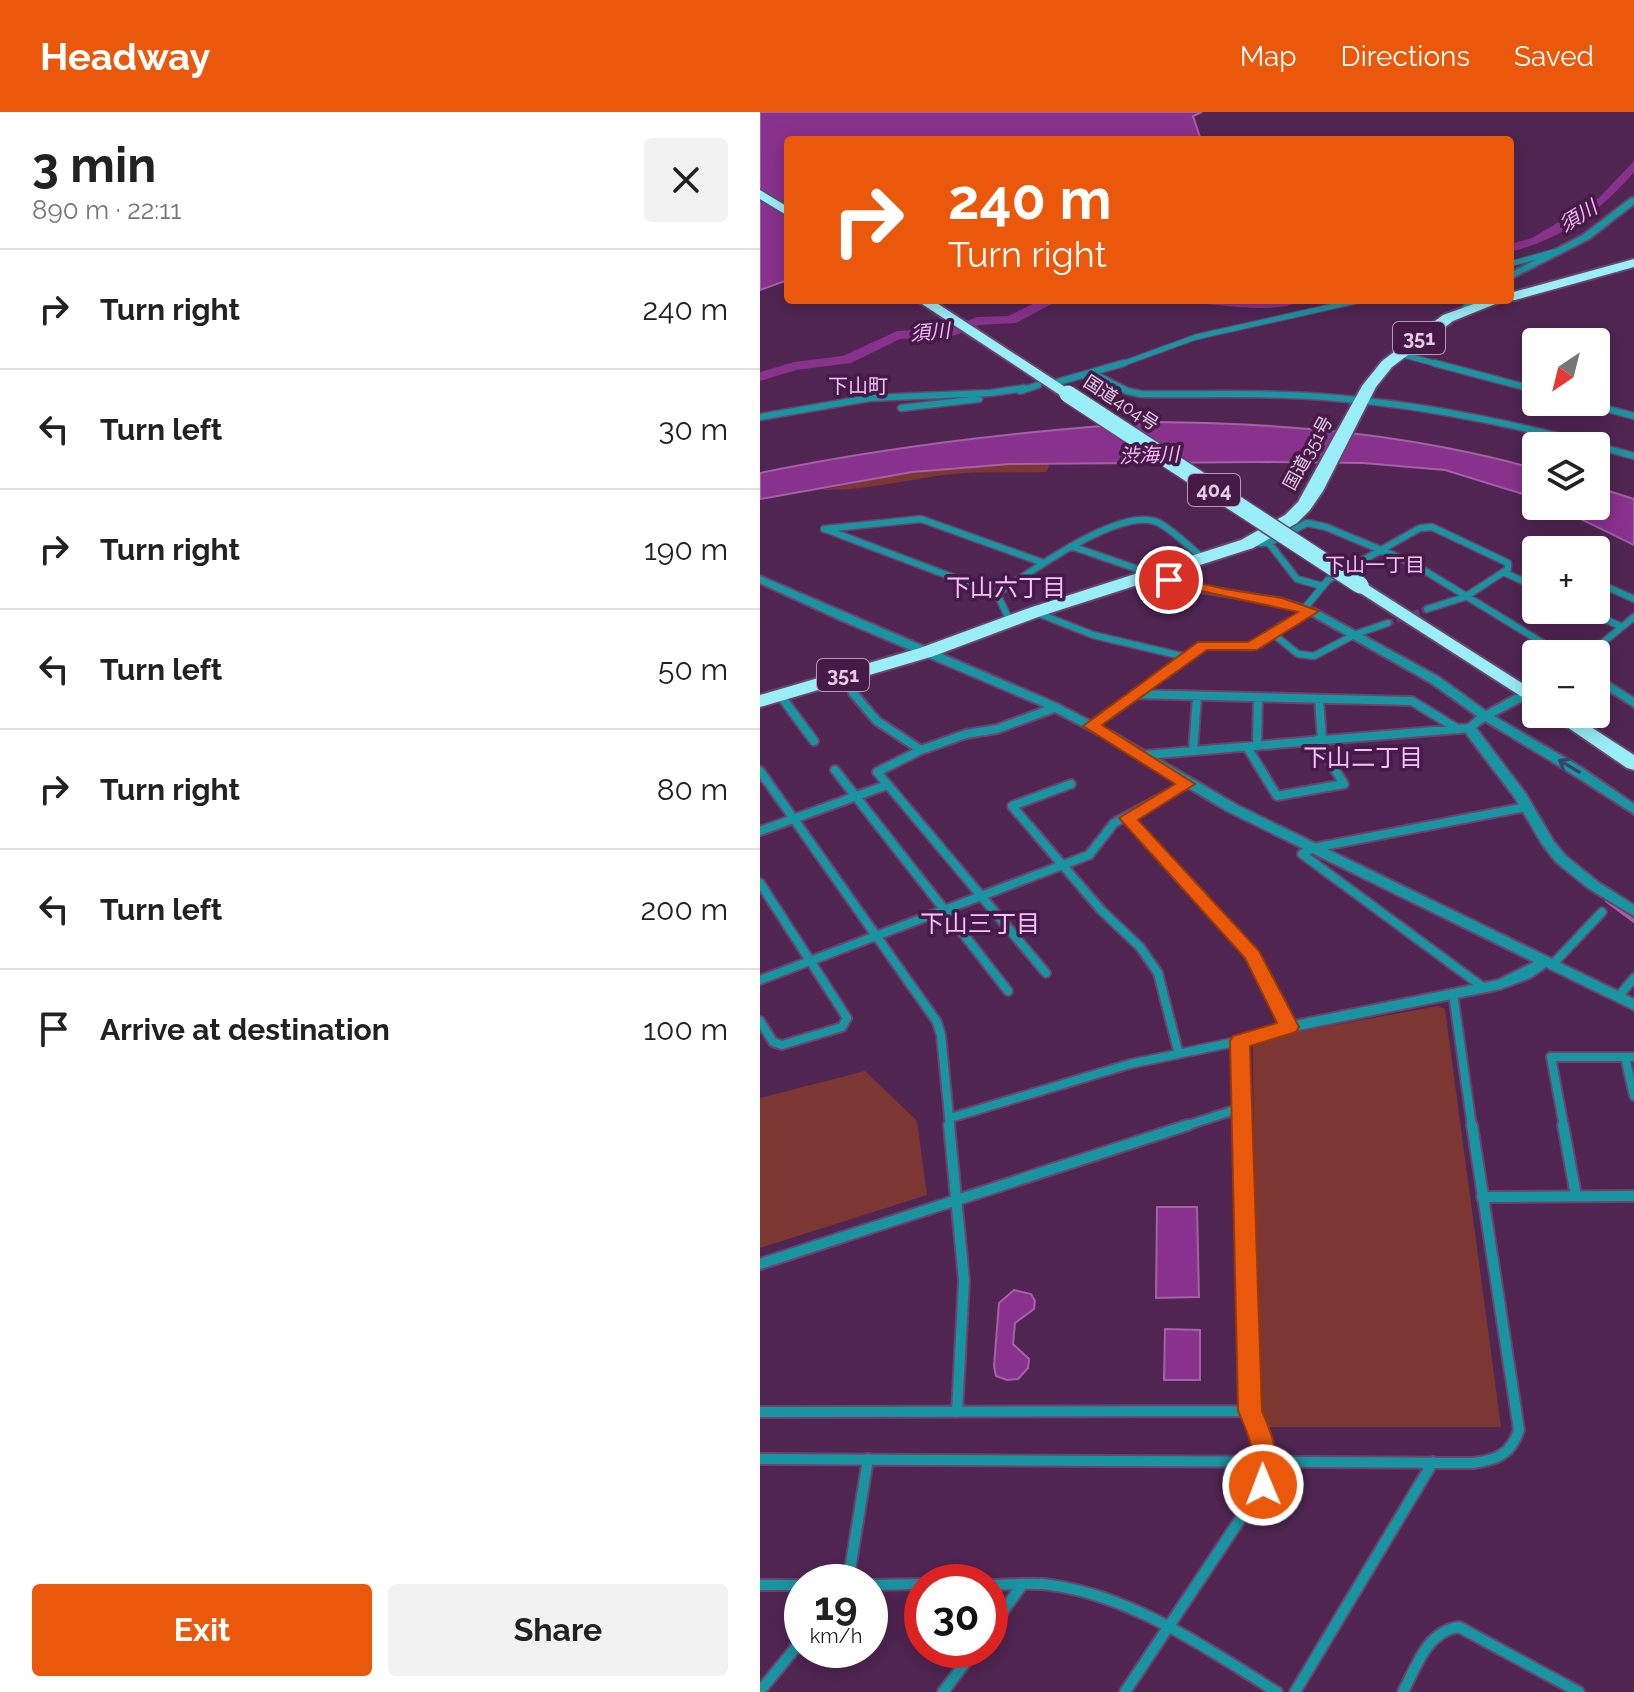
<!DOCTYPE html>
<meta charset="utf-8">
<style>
:root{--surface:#fff;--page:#f2f2f2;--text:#222;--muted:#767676;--line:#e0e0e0;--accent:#ea580c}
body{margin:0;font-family:Raleway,"Noto Sans JP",sans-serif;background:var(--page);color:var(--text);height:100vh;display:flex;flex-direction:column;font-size:30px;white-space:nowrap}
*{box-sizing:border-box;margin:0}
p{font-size:26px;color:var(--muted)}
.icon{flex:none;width:44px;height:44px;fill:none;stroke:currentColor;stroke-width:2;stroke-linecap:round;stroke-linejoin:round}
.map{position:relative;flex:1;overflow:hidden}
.drawer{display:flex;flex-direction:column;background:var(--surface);width:760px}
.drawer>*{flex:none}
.top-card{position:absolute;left:24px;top:24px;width:730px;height:168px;border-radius:8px;box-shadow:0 4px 20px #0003;background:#ea580c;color:#fff;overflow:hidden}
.needle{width:52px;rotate:215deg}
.buttons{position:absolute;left:762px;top:216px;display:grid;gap:16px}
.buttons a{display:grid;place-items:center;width:88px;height:88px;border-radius:8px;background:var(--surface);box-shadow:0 4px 20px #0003;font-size:40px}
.speed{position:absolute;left:24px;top:1452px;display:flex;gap:16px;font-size:40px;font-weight:700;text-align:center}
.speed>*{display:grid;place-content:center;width:104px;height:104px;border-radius:50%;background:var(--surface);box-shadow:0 4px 20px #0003;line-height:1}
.speed small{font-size:20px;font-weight:400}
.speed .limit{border:12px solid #d22;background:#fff;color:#111}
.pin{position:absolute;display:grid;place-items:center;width:68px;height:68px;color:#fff;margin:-34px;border:4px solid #fff;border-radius:50%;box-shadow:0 2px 8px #0007}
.me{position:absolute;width:88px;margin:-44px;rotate:359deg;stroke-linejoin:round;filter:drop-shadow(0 0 6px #0008)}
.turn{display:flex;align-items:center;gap:28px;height:168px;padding:0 32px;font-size:36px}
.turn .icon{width:104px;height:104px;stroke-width:2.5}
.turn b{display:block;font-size:56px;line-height:68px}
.round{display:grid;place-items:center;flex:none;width:84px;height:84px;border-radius:8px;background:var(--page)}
.summary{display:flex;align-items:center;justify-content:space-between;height:136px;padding:0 32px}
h1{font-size:48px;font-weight:700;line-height:60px}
.cta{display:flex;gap:16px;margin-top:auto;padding:16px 32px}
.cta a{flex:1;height:92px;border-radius:8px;background:var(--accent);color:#fff;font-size:32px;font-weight:700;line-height:92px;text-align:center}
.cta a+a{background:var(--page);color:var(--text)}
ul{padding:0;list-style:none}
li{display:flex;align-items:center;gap:24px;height:120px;padding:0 32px;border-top:2px solid var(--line)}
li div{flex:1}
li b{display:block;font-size:30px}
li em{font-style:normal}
header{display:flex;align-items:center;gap:48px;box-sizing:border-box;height:112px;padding:0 40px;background:var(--accent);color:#fff}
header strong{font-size:38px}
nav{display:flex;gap:44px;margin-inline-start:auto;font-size:28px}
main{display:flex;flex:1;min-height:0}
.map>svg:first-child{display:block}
.green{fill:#7d3732}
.water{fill:#89328d;stroke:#a560a8;stroke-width:2}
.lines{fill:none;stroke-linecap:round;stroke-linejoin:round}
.stream{stroke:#a560a8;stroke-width:4}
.river{fill:#89328d;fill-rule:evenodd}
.minor-tunnel{stroke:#673e68;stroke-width:6;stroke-dasharray:6 3;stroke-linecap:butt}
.minor-far3-casing{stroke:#6b436d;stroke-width:7}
.minor-far2-casing{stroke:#6b436d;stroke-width:9}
.minor-far1-casing{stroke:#6b436d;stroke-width:12}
.minor-casing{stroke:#6b436d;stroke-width:14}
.tertiary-casing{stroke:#6b436d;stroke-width:4}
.trunk-casing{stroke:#6b436d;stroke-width:4}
.minor-far3{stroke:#1995a2;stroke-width:5}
.minor-far2{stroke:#1995a2;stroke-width:6}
.minor-far1{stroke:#1995a2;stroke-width:8}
.minor{stroke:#1995a2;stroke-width:10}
.tertiary{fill:#1995a2;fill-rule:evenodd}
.trunk{fill:#99eef8;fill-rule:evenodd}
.trunk-bridge-casing{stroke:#6b436d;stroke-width:20;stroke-linecap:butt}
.trunk-bridge{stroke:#99eef8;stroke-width:17}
.oneway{stroke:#364567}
.route{fill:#ea580c;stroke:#983908;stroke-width:2}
.labels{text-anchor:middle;stroke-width:7;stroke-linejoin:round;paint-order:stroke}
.far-street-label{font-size:18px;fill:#e7cce7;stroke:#451a47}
.far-water-label{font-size:20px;font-style:italic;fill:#fab7fb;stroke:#451a47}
.shield{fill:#451a47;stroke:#b697b7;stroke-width:2}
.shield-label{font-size:20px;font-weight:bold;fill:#e7cce7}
.far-neighbourhood-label{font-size:20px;fill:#f6c1f7;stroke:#451a47}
.neighbourhood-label{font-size:24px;fill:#f6c1f7;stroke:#451a47}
</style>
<header>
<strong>Headway</strong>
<nav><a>Map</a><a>Directions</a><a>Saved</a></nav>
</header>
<main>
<section class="drawer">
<div class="summary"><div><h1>3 min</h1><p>890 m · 22:11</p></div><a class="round"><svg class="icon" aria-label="close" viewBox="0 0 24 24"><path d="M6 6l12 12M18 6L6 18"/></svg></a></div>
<ul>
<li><svg class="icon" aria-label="right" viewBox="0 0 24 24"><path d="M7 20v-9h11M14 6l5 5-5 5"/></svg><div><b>Turn right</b></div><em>240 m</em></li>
<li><svg class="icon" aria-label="left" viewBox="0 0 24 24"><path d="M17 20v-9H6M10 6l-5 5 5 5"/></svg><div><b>Turn left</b></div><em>30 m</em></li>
<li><svg class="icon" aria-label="right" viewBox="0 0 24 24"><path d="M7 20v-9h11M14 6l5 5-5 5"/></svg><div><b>Turn right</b></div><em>190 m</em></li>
<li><svg class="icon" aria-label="left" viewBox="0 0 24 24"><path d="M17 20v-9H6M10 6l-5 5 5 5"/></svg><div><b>Turn left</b></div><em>50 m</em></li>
<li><svg class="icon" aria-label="right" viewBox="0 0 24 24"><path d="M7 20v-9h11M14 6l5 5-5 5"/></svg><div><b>Turn right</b></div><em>80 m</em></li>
<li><svg class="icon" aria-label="left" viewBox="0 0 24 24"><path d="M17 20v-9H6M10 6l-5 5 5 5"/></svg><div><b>Turn left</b></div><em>200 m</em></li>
<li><svg class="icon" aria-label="arrive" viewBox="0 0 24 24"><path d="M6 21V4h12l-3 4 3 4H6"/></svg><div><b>Arrive at destination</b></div><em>100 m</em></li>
</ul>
<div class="cta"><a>Exit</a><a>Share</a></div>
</section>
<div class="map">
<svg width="874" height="1580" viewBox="0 0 874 1580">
<rect width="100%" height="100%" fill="#502552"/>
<path class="green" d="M250,352H288L289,355L286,360C254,361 224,359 192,362C148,367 105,379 61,378L152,360Z
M678,894L685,897L741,1315H507L496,1275L493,934L498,927Z
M105,959L157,1009L167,1083L0,1136V986Z"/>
<path class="water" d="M0,0H442L433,4L441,28H28V168L0,178Z
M395,310C523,311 652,322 776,357V386L685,358L603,351L499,350L250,352L152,360L0,387V361C130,334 262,319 395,310Z
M836,375L874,387V433L794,394H836Z
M397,1095H437L439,1185L396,1186Z
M254,1178L271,1182L275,1189L274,1197L255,1211L253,1232L269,1247L268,1256L258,1267L247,1268L236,1264L234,1254L239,1191Z
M405,1217L440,1218V1268H404Z"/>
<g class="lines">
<path class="stream" d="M847,789L874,809"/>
<path class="river" d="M874,49V60C840,100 801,127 750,140V132L772,126L839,86Z
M281,188H299L256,211L219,213L193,224L140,227L91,251L36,258L0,269V260L34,250L83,244L137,219L190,216L217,205L248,204Z
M439,188H541C522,202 470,194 446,192Z"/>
<path class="minor-tunnel" d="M628,511L667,497"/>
<g class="minor-far3-casing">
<path id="minor-far3" d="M750,152L797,139
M640,242L681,253
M359,253L436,225L601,188"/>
</g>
<g class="minor-far2-casing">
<path id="minor-far2" d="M674,251L776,278
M334,262L367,279L381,282C446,283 511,280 576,286C677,294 776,317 874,344
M298,270L364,251
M260,279L278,273
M821,290L874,304
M141,296L219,287
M0,305L110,286L231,281L264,276
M64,417L161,407L284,451
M65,417L237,482L251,511
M493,431H509L547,411L566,415L652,451L801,542
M509,431L537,467L562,474
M311,434L392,462
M743,460L776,475
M836,470L874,487
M237,482C268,462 362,392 399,411C414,419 429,435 443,446
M544,497L568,468L660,416L672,415L748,451V457L705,485L667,497
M825,498L860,514
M275,500L333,523L426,545
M511,520L538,542L554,544L596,522L628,511
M829,542L874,505
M79,564L95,583
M374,582L411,583
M375,583L444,534L492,535L522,513L551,499"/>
</g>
<g class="minor-far1-casing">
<path id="minor-far1" d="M93,581L117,609L161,638
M374,582L652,589L696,616
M20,583L54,629
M559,587L562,628
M331,614L378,581
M497,634L498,585
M487,635L517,684L584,672L556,628
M433,639L437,584
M384,643L710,616
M75,658L248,879
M0,659L177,910L181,923L190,1015
M311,672L252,694L341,798L380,835L398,861L418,939
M368,706L493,843L529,915
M0,719L127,673
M0,771L87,906L82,915L22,933L13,930L0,909
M792,853L842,800
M286,861L117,660L161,638L206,622L237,617L294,596
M0,868L329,743L354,711L427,672
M724,876L542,742L553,736L766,695
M693,881L712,1015
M858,885L874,866
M865,945L874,984
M190,1006L370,952L480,929L482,1015
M422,1015L481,996
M804,1015L791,945H874"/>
</g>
<g class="minor-casing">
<path id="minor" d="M189,1013L204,1168L197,1300
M803,1013L816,1084
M722,1085L874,1084
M0,1152L428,1013
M0,1300L490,1299
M0,1347L713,1351C737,1348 751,1342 759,1318L712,1013
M88,1470L108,1347
M0,1473H42
M110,1473L162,1472
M230,1473C250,1473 271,1470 291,1473C375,1485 447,1537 517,1580
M230,1517L262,1473
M0,1579L42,1528
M183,1580L215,1538
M365,1580L503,1373V1335L490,1299L482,1013
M535,1580L673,1350
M643,1580C656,1555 667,1519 699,1515L819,1580"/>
</g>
<g class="tertiary-casing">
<path id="tertiary" d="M871,86H874V92L829,127L750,167V161L823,123Z
M709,188H718L708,199H702L701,197Z
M392,459L437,473L522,487L555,497L679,565L726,599L755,583H763L765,586L763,589L734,604L819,654L874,692V702L809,660L725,609L716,616L766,682L794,730L806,744L838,770L874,793V804L828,776L796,750L782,732L755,686L708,624L704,616L717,604L671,571L547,501L520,493L435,479L388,464V460Z
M0,464L296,591L354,621L477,693L874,887V898L786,855L770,866L741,877L529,920L480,934L475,933L472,929L475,925L529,910L738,868L774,850L467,699L345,626L287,596L78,507L0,471Z
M836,562L874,586V595L836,571Z"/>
</g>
<g class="trunk-casing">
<path id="trunk" d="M0,78L28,95V104L0,87Z
M874,147V155L755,188H746H750V181Z
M156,188H172L316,282L313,285H303Z
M725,188H745L693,209L632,255L616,275L563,379L550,398L537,411L493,436L281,504L174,544L0,595V583L160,536L269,496L481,428L525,403L538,390L602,274L622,249L683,203Z
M600,468L776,580V594L594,477L591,473Z
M788,602H811L874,643V658L867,656Z"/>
</g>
<use href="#minor-far3" class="minor-far3"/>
<use href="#minor-far2" class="minor-far2"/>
<use href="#minor-far1" class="minor-far1"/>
<use href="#minor" class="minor"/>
<use href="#tertiary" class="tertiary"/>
<use href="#trunk" class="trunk"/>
<g class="trunk-bridge-casing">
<path id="trunk-bridge" d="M308,282L600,473"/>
</g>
<use href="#trunk-bridge" class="trunk-bridge"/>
</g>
<defs><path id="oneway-shaft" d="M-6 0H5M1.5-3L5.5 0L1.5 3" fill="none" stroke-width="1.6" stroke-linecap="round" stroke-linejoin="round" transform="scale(2)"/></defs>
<use class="oneway" href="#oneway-shaft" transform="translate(809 654) rotate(-149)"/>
<path class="route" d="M409,464L465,477L522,486L559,499L497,538H447L342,613L435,672L378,708L499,839L539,915L536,920L490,934L502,1299C513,1324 524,1354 512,1381L503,1384L494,1381C489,1370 493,1361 493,1349C493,1332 485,1315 478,1299L470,929L473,924L517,911L485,846L359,706L415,672L323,614L438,530H488L538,500L404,471L402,468Z"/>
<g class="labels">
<g class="far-street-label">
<text transform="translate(361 291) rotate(33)" y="6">国道404号</text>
<text transform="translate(548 341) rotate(-61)" y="6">国道351号</text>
</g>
<g class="far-water-label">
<text transform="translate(818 104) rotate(-32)" y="7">須川</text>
<text transform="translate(170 220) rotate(-5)" y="7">須川</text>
<text transform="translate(389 343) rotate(-2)" y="7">渋海川</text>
</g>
<g class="shield">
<rect x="633" y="210" width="52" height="32" rx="6"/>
<rect x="428" y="362" width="52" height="32" rx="6"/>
<rect x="57" y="547" width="52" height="32" rx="6"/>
</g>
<g class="shield-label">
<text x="659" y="233">351</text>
<text x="454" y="385">404</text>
<text x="83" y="570">351</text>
</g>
<g class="far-neighbourhood-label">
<text x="98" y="281">下山町</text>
<text x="615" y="460">下山一丁目</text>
</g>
<g class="neighbourhood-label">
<text x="246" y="484">下山六丁目</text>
<text x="603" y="654">下山二丁目</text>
<text x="220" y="820">下山三丁目</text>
</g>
</g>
</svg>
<div class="buttons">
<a><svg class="needle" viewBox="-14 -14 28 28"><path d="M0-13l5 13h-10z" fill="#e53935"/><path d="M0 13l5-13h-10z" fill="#767676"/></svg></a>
<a><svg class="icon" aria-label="layers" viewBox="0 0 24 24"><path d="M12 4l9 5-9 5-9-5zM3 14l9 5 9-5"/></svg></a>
<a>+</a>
<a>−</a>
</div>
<div class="speed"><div>19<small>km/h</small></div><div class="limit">30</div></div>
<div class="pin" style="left:409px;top:468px;background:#d93025"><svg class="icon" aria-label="arrive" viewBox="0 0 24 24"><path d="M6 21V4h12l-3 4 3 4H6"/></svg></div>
<svg class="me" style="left:503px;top:1373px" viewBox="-20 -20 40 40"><circle r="17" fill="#ea580c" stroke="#fff" stroke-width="3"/><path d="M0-11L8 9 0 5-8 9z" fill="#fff"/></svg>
<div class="top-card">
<div class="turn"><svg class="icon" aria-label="right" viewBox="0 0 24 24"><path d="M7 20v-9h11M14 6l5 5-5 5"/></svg><div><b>240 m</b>Turn right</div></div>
</div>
</div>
</main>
